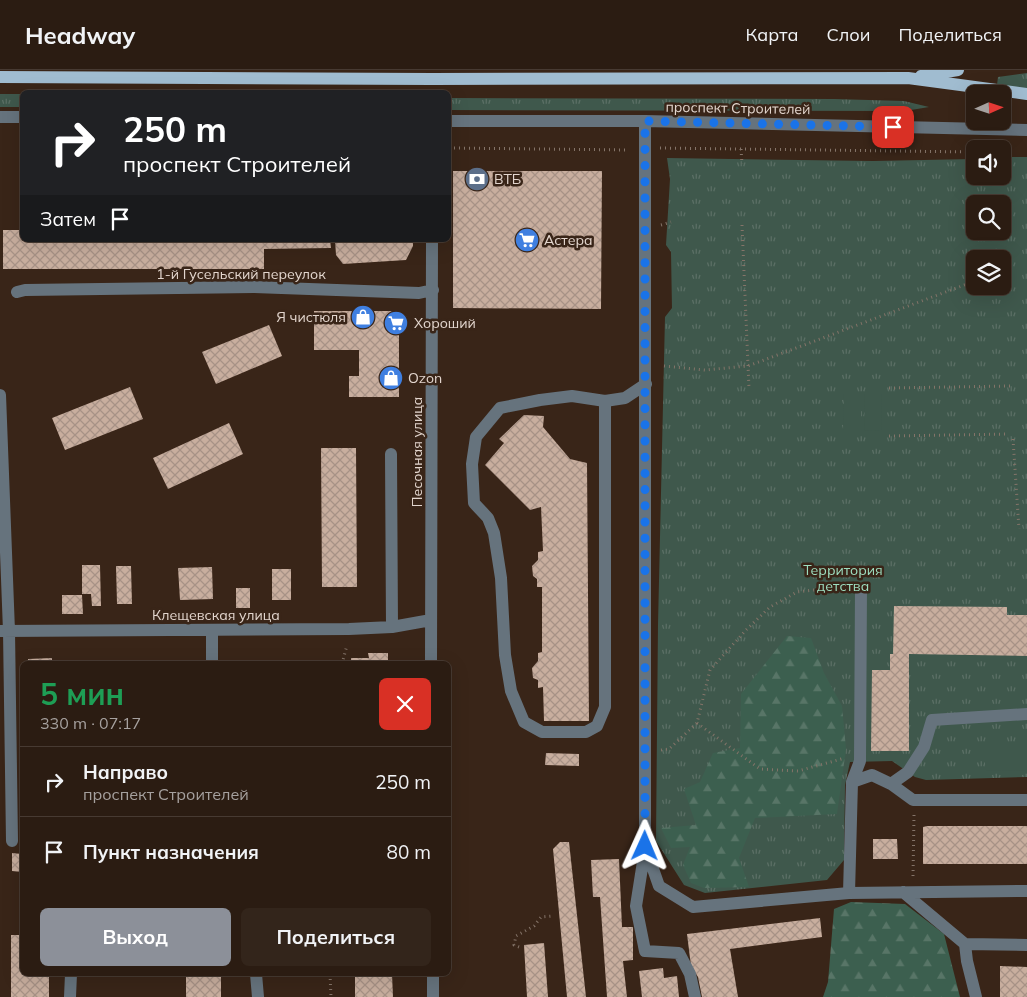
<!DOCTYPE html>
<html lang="ru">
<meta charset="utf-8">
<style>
:root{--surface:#2b1c12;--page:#33251b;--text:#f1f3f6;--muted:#a6a19f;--line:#473a32;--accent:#8c9099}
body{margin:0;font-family:Mulish,sans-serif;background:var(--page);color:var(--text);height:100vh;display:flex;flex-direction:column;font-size:19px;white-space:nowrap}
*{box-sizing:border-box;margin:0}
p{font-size:16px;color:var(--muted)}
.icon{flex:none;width:28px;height:28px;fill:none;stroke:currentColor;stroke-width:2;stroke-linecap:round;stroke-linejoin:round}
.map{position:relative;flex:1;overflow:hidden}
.details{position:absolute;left:20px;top:591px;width:431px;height:315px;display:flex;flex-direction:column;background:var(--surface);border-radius:8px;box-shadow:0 5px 20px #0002,0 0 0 1px var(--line)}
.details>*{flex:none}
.guide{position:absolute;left:20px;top:20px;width:431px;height:152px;border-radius:8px;box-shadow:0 5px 20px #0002,0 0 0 1px var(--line);background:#202124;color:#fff;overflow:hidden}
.needle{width:32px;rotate:87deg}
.fabs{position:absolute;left:966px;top:15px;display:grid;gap:10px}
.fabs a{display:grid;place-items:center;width:45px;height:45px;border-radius:8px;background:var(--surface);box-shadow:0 5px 20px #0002,0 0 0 1px var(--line);font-size:25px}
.pin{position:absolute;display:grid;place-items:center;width:42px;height:42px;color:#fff;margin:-21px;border-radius:10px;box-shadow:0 2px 8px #0006}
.me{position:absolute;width:55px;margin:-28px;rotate:1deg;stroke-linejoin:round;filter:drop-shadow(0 0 4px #0008)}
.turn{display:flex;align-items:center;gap:18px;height:105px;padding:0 20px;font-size:22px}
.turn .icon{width:65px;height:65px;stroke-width:2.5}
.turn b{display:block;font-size:35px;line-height:42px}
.then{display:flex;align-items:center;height:48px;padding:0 20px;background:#0003;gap:10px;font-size:19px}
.round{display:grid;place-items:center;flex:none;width:52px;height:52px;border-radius:8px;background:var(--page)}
.headline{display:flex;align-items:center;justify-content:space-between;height:85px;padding:0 20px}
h1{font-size:30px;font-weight:700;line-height:38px;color:#1e9e55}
.primary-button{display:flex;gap:10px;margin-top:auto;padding:10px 20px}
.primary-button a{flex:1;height:58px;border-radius:8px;background:var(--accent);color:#fff;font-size:20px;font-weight:700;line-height:58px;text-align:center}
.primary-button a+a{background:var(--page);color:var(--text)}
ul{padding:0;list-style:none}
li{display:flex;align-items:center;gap:15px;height:70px;padding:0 20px;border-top:1px solid var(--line)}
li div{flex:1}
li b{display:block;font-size:19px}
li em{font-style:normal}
header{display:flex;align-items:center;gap:30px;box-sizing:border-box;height:70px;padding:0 25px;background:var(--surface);border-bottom:1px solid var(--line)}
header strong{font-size:24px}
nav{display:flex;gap:28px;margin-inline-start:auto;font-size:18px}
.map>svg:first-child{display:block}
.grass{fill:url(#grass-tufts);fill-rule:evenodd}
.forest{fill:url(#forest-firs)}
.pitch{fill:#3f584c}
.building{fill:url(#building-cross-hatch)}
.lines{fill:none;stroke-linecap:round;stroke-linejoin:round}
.path{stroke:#847469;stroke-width:3;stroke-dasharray:1 4;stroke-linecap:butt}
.minor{stroke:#66737d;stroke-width:12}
.major{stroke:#a0bcd0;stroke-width:12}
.route{stroke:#1a73e8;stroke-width:9;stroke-dasharray:0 16.2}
.labels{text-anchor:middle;stroke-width:5;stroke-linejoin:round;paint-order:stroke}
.street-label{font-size:14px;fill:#e3d6ce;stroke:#392518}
.poi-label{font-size:14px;fill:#e3d6ce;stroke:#392518;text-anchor:start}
.park-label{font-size:14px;fill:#9edfc1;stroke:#392518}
</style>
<header>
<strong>Headway</strong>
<nav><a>Карта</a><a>Слои</a><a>Поделиться</a></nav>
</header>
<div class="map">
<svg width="1027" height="927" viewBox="0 0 1027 927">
<defs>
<pattern id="grass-tufts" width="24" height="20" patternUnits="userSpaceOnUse" patternTransform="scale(1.25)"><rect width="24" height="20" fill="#3f584c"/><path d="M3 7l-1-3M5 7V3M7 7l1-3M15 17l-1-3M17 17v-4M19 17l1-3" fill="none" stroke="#5b6f65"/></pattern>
<pattern id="forest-firs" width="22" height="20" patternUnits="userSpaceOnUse" patternTransform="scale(1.25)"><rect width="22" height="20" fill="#3c5f4f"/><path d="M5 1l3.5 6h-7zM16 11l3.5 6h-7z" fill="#587567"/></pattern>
<pattern id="building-cross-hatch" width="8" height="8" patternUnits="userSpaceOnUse" patternTransform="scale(1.25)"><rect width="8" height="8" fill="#c8ae9e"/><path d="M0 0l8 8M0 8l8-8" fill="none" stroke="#a79286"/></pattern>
</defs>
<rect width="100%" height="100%" fill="#392518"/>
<path class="grass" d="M1027,3V19L997,15L998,7Z
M0,24H22V37H0Z
M449,28L834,29L904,31L929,37L905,41L449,40Z
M1006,87H1027V707L926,710L915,707L892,691L850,692L845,715L844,790L827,810L705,823L684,815L656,771L658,555L665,247L672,238L671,182L666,175L670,109L667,88L873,91L975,89V106H1002L1003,89H1007ZM975,134H1002V161H975ZM975,189H1002V216H975Z"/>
<path class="forest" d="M787,566L811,568L824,603L842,636L846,679L837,744L755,748L739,788L749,817L704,818L691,813L683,795L690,777L671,778L661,758L696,755L684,719L700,712L713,683L740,678L741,624Z
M851,832L905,834L944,864L960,927H823L828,912L834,839Z"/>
<path class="pitch" d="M844,324H861V361H843Z
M865,324H882L881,360L864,361Z
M985,676H1027V701L985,700Z"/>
<path class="building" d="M453,101H602L601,239L453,238Z
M3,160H22V170H330L331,178L264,179V199H3Z
M335,170H413V176L406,190L343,194L336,185Z
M314,241H391L399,249V327H349V306H359V280H314Z
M269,255L282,286L216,314L202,282Z
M130,317L143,349L65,380L52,348Z
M524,345L544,346L543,357L570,389L587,393L589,651H544L543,617L538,618V610L533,608L532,598L538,591V583L542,582V517H537V509L533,506L532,496L538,490V482L543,481L541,437L530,440L485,395L504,373L499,369Z
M229,353L243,384L168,419L153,388Z
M321,378H356L357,517H322Z
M82,495H100L101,536H92L91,524H82Z
M116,496H131L132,534H117Z
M212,497L213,529L180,530L178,498Z
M272,499H291V530H272Z
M236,518H250V538H236Z
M62,525H82L83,544H62Z
M894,536L1007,537V545H1027V586L909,584V681H871L872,600H890V584H893Z
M368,583H388V594H351V588H369Z
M52,588V594H28V589Z
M129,590V594H82V592Z
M546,683L579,684V696L545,695Z
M927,756H1027V794H923V757Z
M873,769H897L898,789H873Z
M560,772H569L586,927H567L553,779Z
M12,783L22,784V802L12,801Z
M619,789L622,857H633V890L623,891L627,927H607L600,827H593L591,790Z
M820,848L822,867L730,879L738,927H702L698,907L691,896L687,864Z
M11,865H22V904H49V927H11Z
M544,873L548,927H527L524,875Z
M1000,896L1027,897V927H1000Z
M663,898L664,908L677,906L679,927H642L639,901Z
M186,904H221V927H186Z
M355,904H392L393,927H355Z"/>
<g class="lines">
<path class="path" d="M449,78L629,80
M660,78L974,82
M741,79L742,94
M661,155L671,152
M742,155L749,318
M1002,201L1011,198
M664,296L705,300L748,296L975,211
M889,318L1011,316
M889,366L1008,364
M1013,369L1019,459
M342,594L347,575
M697,653L760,699L798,701L845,688
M661,680L669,679L697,653L710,600L746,560L770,537L797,522L846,516
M913,806L914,745
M519,877L514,875L516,866L534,856L541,847L552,846
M330,904L331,927"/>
<path class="minor" d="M0,47H22
M449,51H645L1027,60
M645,51V776L659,816L693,837L849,823L1027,821
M17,222L25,220L254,217L419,223L433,220
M0,325L9,561L12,771
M605,331V637L597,656L586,662H542L524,652L511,621L505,585L501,508L494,463L488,448L474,433L472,394L476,367L500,338L540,330L572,326L605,331L625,328L646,314
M391,384L392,557
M0,561L349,559L392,557L431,550
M212,594V560
M431,594L432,170
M852,712L860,691L861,519
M891,714L908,702L924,677L932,650L1027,644
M645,779L636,836L645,881L679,883L690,904L695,927
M903,822L965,874L1027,875
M849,823L852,712L872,705L891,714L913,730H1027
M965,874L967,891L976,927
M256,904L258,927
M433,904V927
M70,927L71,904"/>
<path class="major" d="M921,6L958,0
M0,7L432,9L908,8L1027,24"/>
</g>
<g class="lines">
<path class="route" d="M645,776V51L893,57"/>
</g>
<defs>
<g id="bank-disc" transform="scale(1.25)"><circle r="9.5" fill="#5c6f8a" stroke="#392518"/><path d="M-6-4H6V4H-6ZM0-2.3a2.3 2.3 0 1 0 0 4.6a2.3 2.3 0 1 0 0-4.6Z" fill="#fff"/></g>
<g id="supermarket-disc" transform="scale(1.25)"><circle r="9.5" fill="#3f7fe0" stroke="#392518"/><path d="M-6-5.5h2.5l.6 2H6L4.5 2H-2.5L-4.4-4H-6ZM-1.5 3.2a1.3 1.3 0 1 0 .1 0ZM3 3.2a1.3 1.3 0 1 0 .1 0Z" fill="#fff"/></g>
<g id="shop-disc" transform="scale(1.25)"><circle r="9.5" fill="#3f7fe0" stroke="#392518"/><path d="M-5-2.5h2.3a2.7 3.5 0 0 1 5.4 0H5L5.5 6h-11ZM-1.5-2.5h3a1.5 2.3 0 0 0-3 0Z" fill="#fff"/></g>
</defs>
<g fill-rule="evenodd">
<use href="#bank-disc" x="477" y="109"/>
<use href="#supermarket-disc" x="527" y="170"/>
<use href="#shop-disc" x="363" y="247"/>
<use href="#supermarket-disc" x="396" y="253"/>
<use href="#shop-disc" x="391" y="308"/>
</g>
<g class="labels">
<g class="street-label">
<text transform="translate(738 38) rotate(1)" y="5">проспект Строителей</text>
<text x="241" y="209">1-й Гусельский переулок</text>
<text transform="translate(417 382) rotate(-90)" y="5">Песочная улица</text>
<text x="216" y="550">Клещевская улица</text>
</g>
<g class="poi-label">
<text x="494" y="114">ВТБ</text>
<text x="544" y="175">Астера</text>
<text x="346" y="252" text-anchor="end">Я чистюля</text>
<text x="414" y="258">Хороший</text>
<text x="408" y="313">Ozon</text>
</g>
<g class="park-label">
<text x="843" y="505">Территория<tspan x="843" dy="16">детства</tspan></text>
</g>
</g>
</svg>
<div class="fabs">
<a><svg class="needle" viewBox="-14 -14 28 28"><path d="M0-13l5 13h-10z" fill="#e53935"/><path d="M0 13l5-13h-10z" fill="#a6a19f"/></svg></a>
<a><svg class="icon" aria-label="sound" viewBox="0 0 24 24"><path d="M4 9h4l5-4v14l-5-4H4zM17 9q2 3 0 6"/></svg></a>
<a><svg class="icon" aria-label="search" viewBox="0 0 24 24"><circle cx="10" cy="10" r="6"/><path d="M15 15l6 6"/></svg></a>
<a><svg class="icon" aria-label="layers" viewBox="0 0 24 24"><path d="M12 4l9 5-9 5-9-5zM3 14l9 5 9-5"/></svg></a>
</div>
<div class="pin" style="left:893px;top:57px;background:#d93025"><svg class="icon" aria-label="arrive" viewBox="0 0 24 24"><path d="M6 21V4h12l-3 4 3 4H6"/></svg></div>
<svg class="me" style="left:645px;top:776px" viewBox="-20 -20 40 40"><path d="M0-17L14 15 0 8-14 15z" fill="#1a73e8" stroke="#fff" stroke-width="4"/></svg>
<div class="guide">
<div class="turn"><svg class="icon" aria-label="right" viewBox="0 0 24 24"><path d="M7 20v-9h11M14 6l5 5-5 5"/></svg><div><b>250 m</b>проспект Строителей</div></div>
<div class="then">Затем<svg class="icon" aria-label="arrive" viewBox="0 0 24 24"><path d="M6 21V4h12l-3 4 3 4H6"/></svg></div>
</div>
<section class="details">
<div class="headline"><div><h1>5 мин</h1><p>330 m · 07:17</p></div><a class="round" style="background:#d93025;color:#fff"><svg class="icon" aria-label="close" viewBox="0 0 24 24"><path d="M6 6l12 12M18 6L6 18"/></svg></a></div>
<ul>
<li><svg class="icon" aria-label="right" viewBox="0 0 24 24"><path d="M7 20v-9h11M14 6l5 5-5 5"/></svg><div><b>Направо</b><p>проспект Строителей</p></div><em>250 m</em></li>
<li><svg class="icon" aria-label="arrive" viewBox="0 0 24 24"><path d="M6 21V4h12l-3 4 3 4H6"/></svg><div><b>Пункт назначения</b></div><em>80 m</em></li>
</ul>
<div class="primary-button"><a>Выход</a><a>Поделиться</a></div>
</section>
</div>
